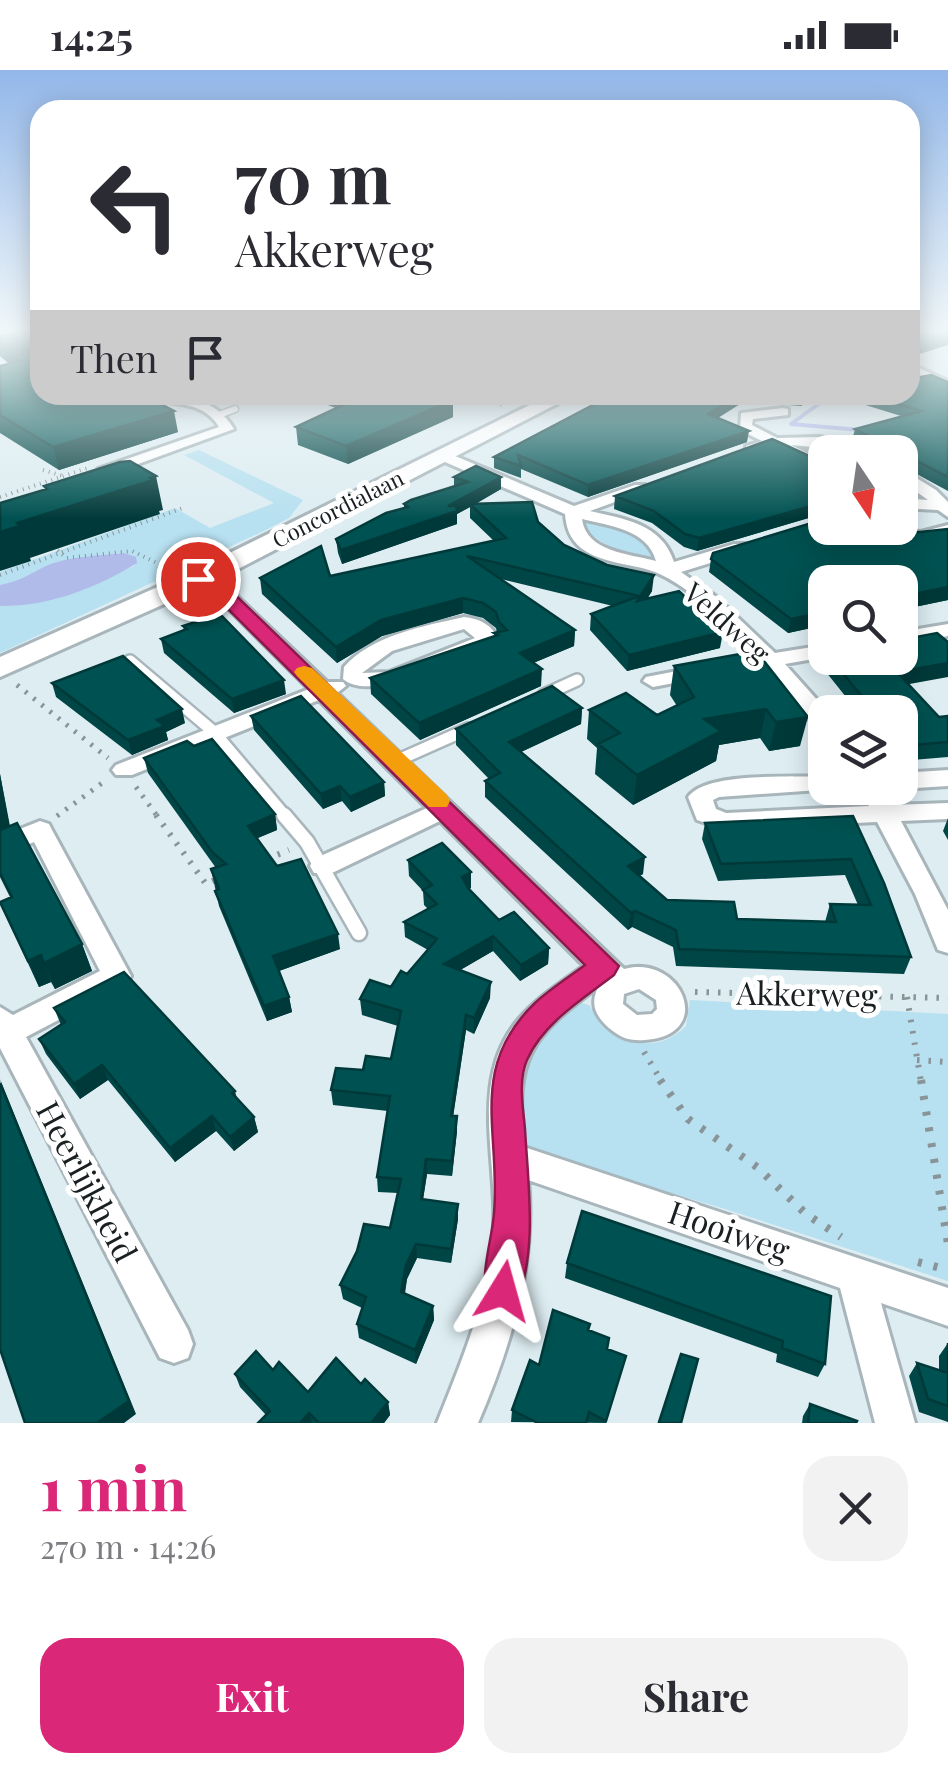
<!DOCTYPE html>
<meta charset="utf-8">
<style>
:root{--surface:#fff;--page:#f2f2f3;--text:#2b2b33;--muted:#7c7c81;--accent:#db2777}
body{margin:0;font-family:"Playfair Display",serif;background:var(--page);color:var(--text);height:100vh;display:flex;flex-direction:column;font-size:38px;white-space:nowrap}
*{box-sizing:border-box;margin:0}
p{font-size:32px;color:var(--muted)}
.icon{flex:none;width:55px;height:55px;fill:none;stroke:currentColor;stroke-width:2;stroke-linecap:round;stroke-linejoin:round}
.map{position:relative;height:1353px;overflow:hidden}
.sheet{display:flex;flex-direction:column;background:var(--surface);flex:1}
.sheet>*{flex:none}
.hud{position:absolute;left:30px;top:30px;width:890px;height:305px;border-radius:30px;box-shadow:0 5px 25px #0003;background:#fff;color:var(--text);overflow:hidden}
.needle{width:65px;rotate:167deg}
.controls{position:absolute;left:808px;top:365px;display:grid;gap:20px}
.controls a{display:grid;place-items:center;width:110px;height:110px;border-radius:20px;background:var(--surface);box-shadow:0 5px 25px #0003;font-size:50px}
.pin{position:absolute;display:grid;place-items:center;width:85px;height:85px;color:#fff;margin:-42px;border:5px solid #fff;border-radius:50%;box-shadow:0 2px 10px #0007}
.me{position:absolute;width:110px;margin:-55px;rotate:8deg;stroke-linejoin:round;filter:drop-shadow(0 0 8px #0008)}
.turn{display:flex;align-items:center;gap:35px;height:210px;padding:0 40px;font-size:45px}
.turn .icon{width:130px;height:130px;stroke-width:2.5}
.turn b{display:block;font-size:70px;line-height:85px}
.then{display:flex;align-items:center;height:95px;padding:0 40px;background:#0003;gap:20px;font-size:38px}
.round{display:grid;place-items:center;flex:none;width:105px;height:105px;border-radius:30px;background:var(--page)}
.summary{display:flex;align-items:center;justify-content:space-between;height:170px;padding:0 40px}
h1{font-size:60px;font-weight:700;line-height:75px;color:var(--accent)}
.button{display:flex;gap:20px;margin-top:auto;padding:20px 40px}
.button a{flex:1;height:115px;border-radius:30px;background:var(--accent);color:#fff;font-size:40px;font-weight:700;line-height:115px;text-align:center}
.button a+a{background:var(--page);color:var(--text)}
.status{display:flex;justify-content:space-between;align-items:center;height:70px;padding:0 50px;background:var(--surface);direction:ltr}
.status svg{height:28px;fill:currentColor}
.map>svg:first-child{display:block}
.green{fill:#b7e0f0}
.water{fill:#b1bbea}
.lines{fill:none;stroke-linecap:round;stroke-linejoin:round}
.stream{stroke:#b1bbea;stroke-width:4}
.lane-far2-casing{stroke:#a8b6bb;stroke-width:9}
.lane-far1-casing{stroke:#a8b6bb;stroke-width:16}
.lane-casing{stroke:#a8b6bb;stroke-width:19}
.street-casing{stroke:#a8b6bb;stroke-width:6}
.secondary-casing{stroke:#a8b6bb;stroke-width:6}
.path-far4{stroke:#899498;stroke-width:2.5;stroke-dasharray:1 4;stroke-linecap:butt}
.path-far3{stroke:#899498;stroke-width:4;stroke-dasharray:1 5;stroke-linecap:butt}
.path-far2{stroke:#899498;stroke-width:5;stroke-dasharray:2.5 8;stroke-linecap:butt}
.path-far1{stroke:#899498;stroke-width:6;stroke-dasharray:2.5 9;stroke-linecap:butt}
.path{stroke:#899498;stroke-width:8;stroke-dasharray:4 12;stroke-linecap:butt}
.lane-far2{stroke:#fff;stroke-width:6}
.lane-far1{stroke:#fff;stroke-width:11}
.lane{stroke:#fff;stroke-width:14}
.street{fill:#fff;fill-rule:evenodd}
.secondary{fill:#fff;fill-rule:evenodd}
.rail-casing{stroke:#565f62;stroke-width:6}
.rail{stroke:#fff;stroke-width:4;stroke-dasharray:12;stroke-linecap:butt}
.wall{fill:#004646}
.shaded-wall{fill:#003939}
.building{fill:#005151;stroke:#003939;stroke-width:2.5}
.route{fill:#db2777;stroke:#8e194d;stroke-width:2.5}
.slow{fill:#f59e0b}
.labels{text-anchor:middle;stroke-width:10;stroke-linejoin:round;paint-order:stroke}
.far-street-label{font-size:22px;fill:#1a2022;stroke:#fff}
.street-label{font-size:28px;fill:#1a2022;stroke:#fff}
.near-street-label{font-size:32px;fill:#1a2022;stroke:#fff}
</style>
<div class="status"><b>14:25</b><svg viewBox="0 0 49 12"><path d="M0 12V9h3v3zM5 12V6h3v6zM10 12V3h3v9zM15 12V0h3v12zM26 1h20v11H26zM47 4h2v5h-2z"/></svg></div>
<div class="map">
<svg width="948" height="1353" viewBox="0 0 948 1353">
<rect width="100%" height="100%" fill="#ddedf2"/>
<path class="green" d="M199,380L303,430L289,448L266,460L0,583V536C49,537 89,515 134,496L124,483L66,490L24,511L0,515V502L175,438L210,458L274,433L184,385Z
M594,449L642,466L666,497C635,487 602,479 581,454L584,450Z
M690,930L948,944V1211L722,1138L518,1079L521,984L534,964L578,932L589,935C611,971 653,989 686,956Z"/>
<path class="water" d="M124,483L136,487L137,493C97,518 47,537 0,536V515C23,510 24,507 44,497C67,486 99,486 124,483Z"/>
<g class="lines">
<path class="stream" d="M831,325L791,354L860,360"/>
<g class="lane-far2-casing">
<path id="lane-far2" d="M219,345L235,339"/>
</g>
<g class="lane-far1-casing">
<path id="lane-far1" d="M130,591L214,662L286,747
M544,625L577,610
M396,691L468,659"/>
</g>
<g class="lane-casing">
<path id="lane" d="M284,745L307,772L359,863"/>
</g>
<g class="street-casing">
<path id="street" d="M910,294L948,311V320L910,303Z
M142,325C178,325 214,325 234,359L108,405H98V399L219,357C202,327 164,337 142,325Z
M783,338L788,339V345L753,349L752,355L777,368L820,367L852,374L867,382L791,375L825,392V403L774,377L746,382V376L762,371L740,360L741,343Z
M438,383H448L574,436L635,415H645V421L590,441C625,449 662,454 674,492L734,474H746V482L681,502L715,526L775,583L825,575V587L785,594L828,642H825V660L817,658L766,597L752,596L749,592L756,587C728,557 694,518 655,502C631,493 602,494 581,478C570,469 566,458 565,444L438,389ZM582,449C610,456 647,459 656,491C630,484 586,482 582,449Z
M900,398L936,420L948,432V447L938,440L900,438V428L928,430L900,410Z
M948,455V466C922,474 888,475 866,458L921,462Z
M198,504L225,515L327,612H343L346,616L337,623L624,899C681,883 717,965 645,970C629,971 621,968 609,958C595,945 590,935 598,917C529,967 514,990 524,1077L948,1218V1256L881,1233L915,1353H875L840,1218L528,1110C536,1195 511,1276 478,1353H437C461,1293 485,1236 493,1171C501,1097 466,1011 519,949C538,927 562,912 584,896L440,751L332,803H314L310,796L314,789L427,738L319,630L132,705H116L112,700L116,695L309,619L213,523L189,509ZM639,919L656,930L657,939L652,944L637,945L623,934L624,924Z
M464,547C478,549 487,552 496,564L491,575C460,588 371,634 343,609L344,597C372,565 424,556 464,547ZM464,559L475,568L389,602L362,603L392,581Z
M948,554V566L900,574V562Z
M698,597L705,599L708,603L705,607L653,617L643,611L646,607Z
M948,700V716L900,719L896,718H900V703Z
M825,706V718L833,719L719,727L713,730L716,739L726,743L869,736L860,718H882L892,735L948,733V749L901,751L948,840V883L938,880L915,824L877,752L724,759L697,750L688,727C707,701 793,708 825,706Z
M40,751L49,754L52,760L131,906L127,914L26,967L188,1260L193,1274L188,1288L174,1293L160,1288L0,978V937L13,945L100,901L34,772L0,786V767Z"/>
</g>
<g class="secondary-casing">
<path id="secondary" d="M550,325H574L207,515L0,607V587L189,503Z"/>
</g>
<path class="path-far4" d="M467,325L502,336"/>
<path class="path-far3" d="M43,400L63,406
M0,427L88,398
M58,475L57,480L67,488L132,481L159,494L174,495
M0,505L183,438"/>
<path class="path-far2" d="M17,615L108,688
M136,717L158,747
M57,746L105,711"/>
<path class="path-far1" d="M156,745L206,814L219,808
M267,789L289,780
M695,922L948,928
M907,927L921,1012
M644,982L662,1012
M917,990L948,992"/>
<path class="path" d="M660,1010L688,1049L757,1097L806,1144L841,1167
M921,1010L948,1174
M918,1192L948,1200"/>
<use href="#lane-far2" class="lane-far2"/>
<use href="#lane-far1" class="lane-far1"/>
<use href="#lane" class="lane"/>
<use href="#street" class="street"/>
<use href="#secondary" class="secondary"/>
<g class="rail-casing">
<path id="rail" d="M0,265L29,260"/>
</g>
<use href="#rail" class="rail"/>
</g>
<path class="wall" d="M0,266L178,362L59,400L0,363V296L9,294L0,286Z
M948,312V421L900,395V382H876L852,370L855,359L901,346L846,329L847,325H910Z
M308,325H437L453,330V347L348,394L298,375L296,357L336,338L308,328Z
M612,325H817L801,336L743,332L718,348L747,372L588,427L521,399V408L494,398V387Z
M825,393V437L823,438L822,444L697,481L684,477L652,453L614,439L615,426Z
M454,407L501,419L475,434L538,452L564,475L652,521L647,529L720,578L627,601L590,560L591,544L613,536L501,509L575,560L574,576L533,593L541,616L420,670L371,624L370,608L494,566V563H497L496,558L483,548L463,543L382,566L337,593L262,524L260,508L330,506L494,471L470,448V437L457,444V454L342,494L338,483L336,469L404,438V434L454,417Z
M879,461L920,462L948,530L900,540V512H825V555L788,563L709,502L711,489Z
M183,556L286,624L234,643L164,583L161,569L184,561Z
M756,581L800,676L769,681L760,668L719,675L716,691L633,735L595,704L597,678L587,669L589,640L657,645L677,636L670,625L674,596Z
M825,584V588H900L909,614L939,647L948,646V687L900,691V642H858L822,597Z
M52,613L185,653L166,662L168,670L132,685L56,627Z
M582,638L581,654L521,682L643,804L639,806L667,830L737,849L825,852L830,834L858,835L845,805L718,811L702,769L705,753L853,746L911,887L904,904L676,896L673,877L632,857L628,860L485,727V711L489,709L456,675V659Z
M251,646L384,712L385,726L351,742L342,731L323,739L254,660Z
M144,688L275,744L277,760L257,768L340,879L279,901L289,927L292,942L267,951L219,836L211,799L216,798L148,703Z
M0,704L10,756L82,874L92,901L55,919L51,912L39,917L0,833L10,827L0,807Z
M948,748V770L943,761Z
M408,790L471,818L469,819L499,850L549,878L548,894L520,911L493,881L460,900L490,928L474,964L466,960L453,1046L457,1061L452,1106L427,1104L423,1129L458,1149L451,1193L417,1188L407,1209L405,1224L433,1236L434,1250L416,1294L359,1268L357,1254L362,1238L343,1229L340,1215L390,1158L398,1123L378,1122L377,1107L388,1041L333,1035L331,1020L363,1000L391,989L398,956L362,945L360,929L391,917L407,904L428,880L405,867L404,852L428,839L424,835L423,821L409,806Z
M54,938L235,1021L237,1029L254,1047L258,1062L234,1081L216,1061L175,1092L108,1010L80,1029L46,984L39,969L61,955Z
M582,1141L825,1294L818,1307L776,1292L777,1284L565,1208L567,1193Z
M589,1261L607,1279L626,1286L606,1353L511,1352L512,1340L539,1295Z
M948,1273V1352L919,1342L909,1306L917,1293L939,1300V1286Z
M273,1300L308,1322L361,1314L388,1332L390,1345L384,1353H258L266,1345L240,1317L235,1304Z
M810,1334L856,1353H802L803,1346Z"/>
<path class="shaded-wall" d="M948,266V275L910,287V278Z
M37,268L40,278L16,287L18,292L9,294L3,275Z
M738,325H744L743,332L706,355L708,344Z
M803,325H817L801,336Z
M453,330V347L348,394L346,376Z
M174,341L178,362L59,400L53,377Z
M749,361L747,372L588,427V415Z
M156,406L163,440L159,441L160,444L30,488L31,491L0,501V462L17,453Z
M501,407V419L472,436L470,434V437L457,444V454L342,494L341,480L448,436Z
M825,426V437L823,438L822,444L697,481L699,468Z
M654,505L652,521L636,546L637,531Z
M948,517V530L900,540V527Z
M463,528V543L382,566L337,593L336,577L381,550Z
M825,542V555L788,563L791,549Z
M575,560L574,576L519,599L520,583Z
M723,562L720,578L627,601L629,585Z
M948,593V607L893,617L897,602Z
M542,599L541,616L420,670L419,653Z
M284,610L286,624L234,643L232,629Z
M582,638L581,654L508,688L509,672Z
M182,639L185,653L166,662L168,670L132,685L128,670L157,650Z
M766,639L760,668L719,675L716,691L633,735L637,705L704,649Z
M808,647L800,676L769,681L776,652Z
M0,704L10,759L0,764Z
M384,712L385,726L351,742L350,727Z
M340,716L342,731L323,739L321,724Z
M275,744L277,760L251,771L248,756Z
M645,787L643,804L626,813L628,796Z
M471,802V818L462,823V807Z
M635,841L632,857L628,860L631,843Z
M338,864L340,879L276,902L273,886Z
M493,866V881L445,909L444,894Z
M82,874L92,901L55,919L44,893Z
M549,878L548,894L520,911L521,895Z
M41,885L51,912L39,917L28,891Z
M491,912L490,928L474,964V948Z
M289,927L292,942L267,951L264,936Z
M466,945V960L451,1061V1046Z
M102,995L108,1010L80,1029L74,1014Z
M0,1009L136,1344L124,1353H97Z
M212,1046L216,1061L175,1092L170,1078Z
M457,1046V1061L452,1106V1091Z
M254,1047L258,1062L234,1081L230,1067Z
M426,1089L427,1104L421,1143V1129Z
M458,1134V1149L451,1193V1179Z
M416,1174L417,1188L407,1209L402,1236L401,1222L406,1195Z
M433,1236L434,1250L416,1294L415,1280Z
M388,1332L390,1345L384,1353H371Z
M309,1343L312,1353H300Z"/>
<path class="building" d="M34,260H40V325H143L174,341L53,377L0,345V296L21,291L16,287L39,279L37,268L3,275L0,272V266Z
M910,260H940L948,262V266L910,278Z
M931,305L948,312V407L855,359L922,341L868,325H910V309Z
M346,325H437L453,330L346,376L296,357L356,329Z
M612,325H738L708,344L749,361L588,415L518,385L521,396L494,387Z
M772,369L825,393V426L818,428L825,432L699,468L685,464L654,441L615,426Z
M130,391L156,406L150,408L153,410L17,453L20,456L0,462V433L47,419L44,416L120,392Z
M476,396L501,407L448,436H456L457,441L341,480L336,469L386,443L408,437L404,434L411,430L468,412L454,407Z
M532,432L538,452L564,475L607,495L654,505L637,531L679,521L723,562L629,585L591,544L639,526L467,486L575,560L520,583L542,599L419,653L370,608L498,565L494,563L507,560L499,552L496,542L483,533L463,528L381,550L336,577L260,508L321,476L330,506L506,468L470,434Z
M825,449V458H872L879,461L920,462L948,459V517L900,527V512H825V542L791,549L711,489L713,483Z
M220,544L284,610L232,629L161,569L187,559L183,556Z
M937,563L948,572V593L897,602L939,647L948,646V672L902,676L900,673V642H875L830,588H900V570Z
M756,581L808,647L776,652L766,639L704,649L721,661L637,705L598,674L620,663L589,640L626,623L657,645L694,627L674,596Z
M123,586L182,639L157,650L165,656L128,670L52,613Z
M552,616L582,638L509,672L645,787L628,796L667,830L734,832L737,849L836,852L830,834L871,835L851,789L721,794L705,753L853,746L884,813L911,887L679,879L676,860L635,841L631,843L485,711L500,703L456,659Z
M301,626L384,712L350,727L340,716L321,724L251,646Z
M212,669L275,744L248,756L277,796L301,789L338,864L273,886L289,927L264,936L215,821L219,819L211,799L226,794L213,783L144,688L187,671L194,676Z
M17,753L82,874L44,893L41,885L28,891L0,832L12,827L0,803V760Z
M442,773L471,802L462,807L468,818L499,850L514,842L549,878L521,895L493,866L444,894L491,912L474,948L466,945L451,1046H457L452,1091L426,1089L421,1129L458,1134L451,1179L416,1174L406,1195L401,1222L433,1236L415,1280L357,1254L366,1227L340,1215L357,1181L364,1154L390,1158L401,1109L377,1107L390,1026L331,1020L336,998L363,1000L366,986L391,989L401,941L360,929L370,910L391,917L401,901L407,904L437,869L404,852L437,834L423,820L432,815L408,790Z
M124,902L235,1021L232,1023L254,1047L230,1067L212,1046L170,1078L102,995L74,1014L39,969L65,952L54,938Z
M0,1013L129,1331L97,1353H25L0,1279Z
M582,1141L831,1226L825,1294L782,1278L783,1271L567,1193Z
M553,1240L590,1254L588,1260L609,1268L607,1279L626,1286L606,1351L589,1342L586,1353H538L512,1340L530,1290L539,1295Z
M948,1273V1336L928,1329L917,1293L948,1303Z
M256,1281L273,1300L279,1292L308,1322L336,1288L361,1314L365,1309L388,1332L371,1353H319L309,1343L300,1353H258L270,1341L235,1304Z
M681,1284L698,1289L681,1353H661L659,1352Z
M810,1334L857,1351L856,1353H808Z"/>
<linearGradient id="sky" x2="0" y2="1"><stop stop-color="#92b7e9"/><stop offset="0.58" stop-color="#f0f7f9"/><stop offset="1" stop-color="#f0f7f9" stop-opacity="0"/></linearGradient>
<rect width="948" height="449" fill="url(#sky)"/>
<path class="route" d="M198,504L225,515L619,896L614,905C584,928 543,953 527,990C518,1011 523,1036 525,1059C528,1114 538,1181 516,1234L503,1240L489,1234C478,1207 492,1172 494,1143C501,1062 467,998 535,933C550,919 569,907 585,895L212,523L189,509Z"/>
<path class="slow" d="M304,596L312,598L447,725L450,731L447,737H429L297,606L294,602L297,598Z"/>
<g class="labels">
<g class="far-street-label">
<text transform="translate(338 439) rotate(-27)" y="8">Concordialaan</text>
</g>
<g class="street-label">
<text transform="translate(727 553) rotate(42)" y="10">Veldweg</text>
</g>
<g class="near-street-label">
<text transform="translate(807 925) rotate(1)" y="11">Akkerweg</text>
<text transform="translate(86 1112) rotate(62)" y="11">Heerlijkheid</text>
<text transform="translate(729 1162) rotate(19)" y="11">Hooiweg</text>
</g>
</g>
</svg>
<div class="controls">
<a><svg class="needle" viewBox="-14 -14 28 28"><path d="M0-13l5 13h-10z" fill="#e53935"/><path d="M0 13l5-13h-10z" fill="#7c7c81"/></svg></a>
<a><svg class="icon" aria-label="search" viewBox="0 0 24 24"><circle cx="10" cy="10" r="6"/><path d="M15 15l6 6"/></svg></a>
<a><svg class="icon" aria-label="layers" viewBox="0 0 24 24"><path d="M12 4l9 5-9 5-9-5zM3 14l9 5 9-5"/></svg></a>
</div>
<div class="pin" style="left:198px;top:509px;background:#d93025"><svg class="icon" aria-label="arrive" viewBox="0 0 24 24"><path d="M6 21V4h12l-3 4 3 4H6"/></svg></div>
<svg class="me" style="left:503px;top:1221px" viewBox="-20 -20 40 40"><path d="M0-17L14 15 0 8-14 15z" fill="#db2777" stroke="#fff" stroke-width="4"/></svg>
<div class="hud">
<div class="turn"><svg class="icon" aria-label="left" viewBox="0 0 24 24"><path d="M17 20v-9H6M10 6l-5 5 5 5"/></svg><div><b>70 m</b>Akkerweg</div></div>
<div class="then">Then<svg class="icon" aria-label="arrive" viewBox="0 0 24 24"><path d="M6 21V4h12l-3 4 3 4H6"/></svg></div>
</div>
</div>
<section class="sheet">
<div class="summary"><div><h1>1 min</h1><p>270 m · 14:26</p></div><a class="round"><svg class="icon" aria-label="close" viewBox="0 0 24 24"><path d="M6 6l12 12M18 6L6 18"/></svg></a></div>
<div class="button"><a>Exit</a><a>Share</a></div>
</section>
